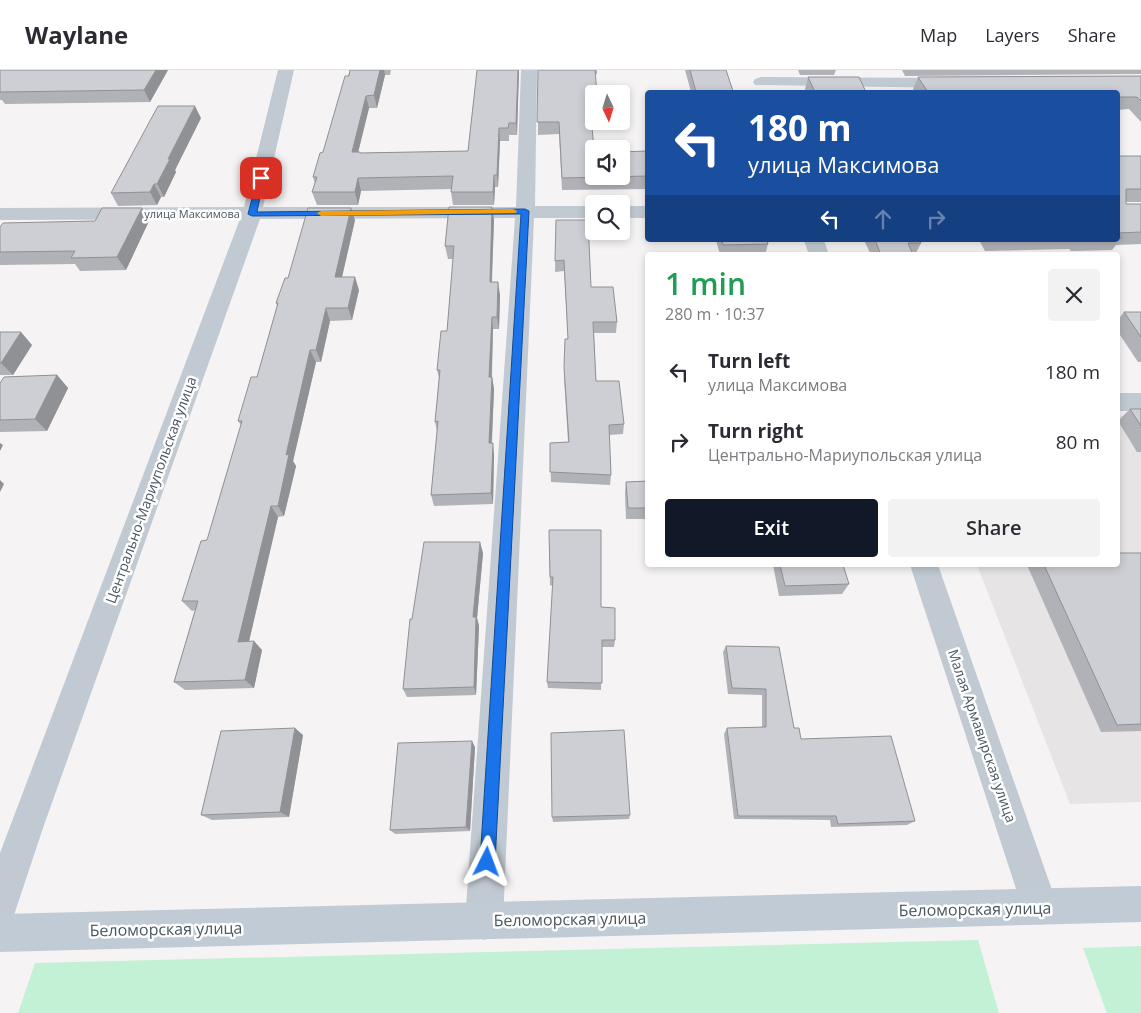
<!DOCTYPE html>
<meta charset="utf-8">
<style>
:root{--surface:#fff;--page:#f2f2f3;--text:#2b2b33;--muted:#7c7c81;--line:#e1e1e2;--accent:#111827}
body{margin:0;font-family:"Open Sans",sans-serif;background:var(--page);color:var(--text);height:100vh;display:flex;flex-direction:column;font-size:19px;white-space:nowrap}
*{box-sizing:border-box;margin:0}
p{font-size:16px;color:var(--muted)}
.icon{flex:none;width:28px;height:28px;fill:none;stroke:currentColor;stroke-width:2;stroke-linecap:round;stroke-linejoin:round}
.map{position:relative;flex:1;overflow:hidden}
.side{position:absolute;left:645px;top:182px;width:475px;height:315px;display:flex;flex-direction:column;background:var(--surface);border-radius:5px;box-shadow:0 2px 8px #0003}
.side>*{flex:none}
.hud{position:absolute;left:645px;top:20px;width:475px;height:152px;border-radius:5px;box-shadow:0 2px 8px #0003;background:#1a4fa0;color:#fff;overflow:hidden}
.needle{width:32px;rotate:176deg}
.fabs{position:absolute;left:585px;top:15px;display:grid;gap:10px}
.fabs a{display:grid;place-items:center;width:45px;height:45px;border-radius:5px;background:var(--surface);box-shadow:0 2px 8px #0003;font-size:25px}
.pin{position:absolute;display:grid;place-items:center;width:42px;height:42px;color:#fff;margin:-21px;border-radius:10px;box-shadow:0 2px 8px #0006}
.me{position:absolute;width:55px;margin:-28px;rotate:3deg;stroke-linejoin:round;filter:drop-shadow(0 0 4px #0008)}
.turn{display:flex;align-items:center;gap:18px;height:105px;padding:0 20px;font-size:22px}
.turn .icon{width:65px;height:65px;stroke-width:2.5}
.turn b{display:block;font-size:35px;line-height:42px}
.lanes{display:flex;align-items:center;height:48px;padding:0 20px;background:#0003;justify-content:center;gap:25px;direction:ltr}
.lanes .off{opacity:.35}
.round{display:grid;place-items:center;flex:none;width:52px;height:52px;border-radius:5px;background:var(--page)}
.head{display:flex;align-items:center;justify-content:space-between;height:85px;padding:0 20px}
h1{font-size:30px;font-weight:600;line-height:38px;color:#1e9e55}
.button{display:flex;gap:10px;margin-top:auto;padding:10px 20px}
.button a{flex:1;height:58px;border-radius:5px;background:var(--accent);color:#fff;font-size:20px;font-weight:600;line-height:58px;text-align:center}
.button a+a{background:var(--page);color:var(--text)}
ul{padding:0;list-style:none}
li{display:flex;align-items:center;gap:15px;height:70px;padding:0 20px}
li div{flex:1}
li b{display:block;font-size:19px}
li em{font-style:normal}
header{display:flex;align-items:center;gap:30px;box-sizing:border-box;height:70px;padding:0 25px;background:var(--surface);border-bottom:1px solid var(--line)}
header strong{font-size:24px}
nav{display:flex;gap:28px;margin-inline-start:auto;font-size:18px}
.map>svg:first-child{display:block}
.education{fill:#e6e4e5}
.green{fill:#c3f1d5}
.lines{fill:none;stroke-linecap:round;stroke-linejoin:round}
.street{fill:#c1cad2;fill-rule:evenodd}
.secondary{fill:#c1cbd6;fill-rule:evenodd}
.wall{fill:#b0b2b7}
.shaded-wall{fill:#909195}
.building{fill:#cdcfd5;stroke:#909195}
.route{fill:#1a73e8;stroke:#114b97}
.slow{fill:#f59e0b}
.labels{text-anchor:middle;stroke-width:5;stroke-linejoin:round;paint-order:stroke}
.far-street-label{font-size:11px;fill:#4a5661;stroke:#fff}
.street-label{font-size:14px;fill:#4a5661;stroke:#fff}
.near-street-label{font-size:16px;fill:#4a5661;stroke:#fff}
</style>
<header>
<strong>Waylane</strong>
<nav><a>Map</a><a>Layers</a><a>Share</a></nav>
</header>
<div class="map">
<svg width="1141" height="943" viewBox="0 0 1141 943">
<rect width="100%" height="100%" fill="#f5f3f3"/>
<path class="education" d="M1118,346H1141V732L1070,734L977,495H1118Z"/>
<path class="green" d="M978,870L999,943H18L35,893Z
M1141,876V943H1107L1083,878Z"/>
<g class="lines">
<path class="street" d="M278,0H294L263,137H516L521,0H537L535,136H594V148H534L503,851L497,864L484,870L471,864L465,851L515,148L260,149L43,758L13,848L0,853V783L240,149L0,150V138L244,137Z
M761,7L955,8L961,10L963,13L961,16L955,18L755,15L753,12L755,9Z
M621,136H648V148H621Z
M804,170H824L829,185H809Z
M1118,323H1141V341H1118Z
M910,495H938L1058,837L1053,850L1040,855L1027,850L1022,837Z"/>
<path class="secondary" d="M1141,816V852L0,882V844Z"/>
</g>
<path class="wall" d="M0,0H168L150,32L5,34L2,30H0Z
M350,0H391L390,5H385L377,38H369L358,82L360,83L468,81L477,0H519L517,65H509V71H500L498,117H495L494,135H453L451,122V119L361,121L358,135H317L312,122L315,114L313,107L323,82Z
M538,0H597V4H595L594,37H591L594,106L648,81V119L562,120L559,64L538,65Z
M685,0H726L733,21L732,22H691Z
M798,0H836L834,5H800Z
M902,0H1141V4L905,6Z
M1141,6V52L1129,39L1118,40V22H915L913,19L918,7Z
M808,7L866,22H806L805,19Z
M201,48L175,100L176,102L164,127H161L157,135L118,136L111,123Z
M1118,86H1141V132H1126V134H1141V174L1116,175L1112,180L1071,181L1069,179L985,181L979,170H1118Z
M492,137L494,150L492,212L500,225L499,259H493L492,307L494,319L492,373L494,385L493,434L434,436L431,425L437,361L435,352L439,308L437,300L447,261L453,189H448L445,176Z
M355,150L342,207L359,220L352,250L330,251L321,292H316L293,391L296,396L284,446L278,447L249,571L262,580L254,618L185,620L174,612L195,540L192,541L182,531L207,470L241,355L238,351L257,307L277,236L276,233L288,208Z
M556,150L591,217L617,252L616,263H594L596,311L624,354L623,364L609,365L611,405L610,415L551,412L550,373L568,372L564,307L565,269H568L564,201L555,202Z
M149,151L126,200L80,201L75,194L0,195V157Z
M716,170H767L768,174L765,185H720Z
M864,170H920L921,173L915,185H871Z
M1124,242H1141V292H1138L1118,262V250Z
M0,262L32,275L13,305H0Z
M57,305L68,318L47,361L0,362V313Z
M1130,339H1141V382H1137L1118,351Z
M648,411V449H626L625,423L626,412Z
M549,460L601,537L615,570L614,577H602L601,620L548,618L547,612L553,516L550,515Z
M483,483L477,548L479,556L476,625L407,627L403,619L412,549Z
M1141,483V661L1101,662L1027,495H1118Z
M773,495H843L849,514L842,524L779,526Z
M726,576L779,577L794,658L801,669L915,751L907,755L831,757L830,750L734,749L724,664L727,658L762,657V625L728,624L723,582Z
M303,665L289,747L212,750L201,745Z
M475,677L470,761L395,764L390,760Z
M630,745L629,749L553,752L552,747Z"/>
<path class="shaded-wall" d="M156,0H168L150,32L144,20Z
M380,0H384L385,5L377,38L374,25Z
M518,0H519L517,65L516,53Z
M366,26L369,38L355,95L352,82Z
M195,36L201,48L175,100L176,102L164,127L157,114L168,89Z
M499,58L500,71L498,117L497,105Z
M494,105L495,117L494,135L493,122Z
M358,108L361,121L358,135L355,122Z
M154,114L161,127L157,135L150,122Z
M492,137L494,150L491,225L490,212Z
M142,138L149,151L126,200L117,187Z
M351,138L355,150L339,220L335,207Z
M355,207L359,220L352,250L348,238Z
M498,212L500,225L499,259L497,247Z
M326,238L330,251L321,292L316,280Z
M492,247L493,259L491,319L489,307Z
M21,262L32,275L13,305L1,293Z
M310,280L316,292L293,391L296,396L284,446L278,436L286,385Z
M57,305L68,318L47,361L35,349Z
M492,307L494,319L491,385L489,373Z
M0,373L3,375L0,381Z
M493,373L494,385L493,434L491,423Z
M0,410L4,414L0,422Z
M271,436L278,447L247,580L238,572Z
M480,472L483,483L477,548L479,556L476,625L474,617L473,547Z
M254,571L262,580L254,618L245,610Z
M295,658L303,665L289,747L280,742Z
M472,671L475,677L470,761L466,757Z"/>
<path class="building" d="M0,0H156L144,20L0,22Z
M350,0H380L374,25L366,26L352,82H360V83L468,81L477,0H518L516,53H509L508,58H499L497,105H494L493,122H451L453,106L358,108L355,122H312L317,107H313L320,83L323,82L345,6H349Z
M538,0H595L597,24H589L594,79V106H621V82L648,81V106L562,108L559,52H537Z
M690,0H726L733,21H729L730,22H696Z
M1141,6V31L1137,27H1118V22H928L918,7Z
M808,7H859L866,22H815Z
M158,36H195L168,89H170L157,114H154L150,122L111,123Z
M1118,86H1141V119H1126V134H1141V162L1118,163L1122,168H1118Z
M449,137H492L490,212H498L497,247H492L489,307H492L489,373H493L491,423L431,425L438,351L435,352L440,300H437L441,261H447L454,176H445Z
M102,138H142L117,187L71,188L75,181L0,182V157L3,153L95,151Z
M308,138H351L335,207H355L348,238H326L316,280H310L286,385L289,384L278,436H271L238,572L254,571L245,610L174,612L198,531H182L201,471L207,470L242,351H238L251,307H257L278,233H276L285,208H288Z
M556,150H588L591,217H613L617,252H593L596,311H619L624,354L609,355L611,405L550,402V373L569,372L564,297L565,269H568L564,190L555,191Z
M722,170H767L768,174L723,175Z
M875,170H920L921,173H908L913,185H881Z
M1124,242H1141V267Z
M0,262H21L1,293H0Z
M57,305L35,349L0,350V313L4,307Z
M1130,339H1141V356Z
M648,411V438H628L626,412Z
M549,460H601V537L615,538V570H602V613L547,612L553,507H550Z
M424,472H480L473,547H476L474,617L403,619L410,549H412Z
M1118,483H1141V654L1117,655L1044,495H1118Z
M780,495H843L849,514L785,516Z
M726,576L779,577L794,658H799L801,669L891,666L915,751L838,754L836,746H738L727,658L766,657V619L732,618Z
M295,658L280,742L201,745L221,661Z
M624,660L630,745L552,747L551,663Z
M472,671L466,757L390,760L398,673Z"/>
<path class="route" d="M258,106L264,108L257,142L525,139L529,141L495,792L492,797L487,799L482,797L480,792L521,144L252,146L248,144Z"/>
<path class="slow" d="M513,139L517,141L516,143L321,146L317,143L321,141Z"/>
<g class="labels">
<g class="far-street-label">
<text x="192" y="148">улица Максимова</text>
</g>
<g class="street-label">
<text transform="translate(151 420) rotate(-70)" y="5">Центрально-Мариупольская улица</text>
<text transform="translate(982 666) rotate(71)" y="5">Малая Армавирская улица</text>
</g>
<g class="near-street-label">
<text transform="translate(975 839) rotate(-1)" y="6">Беломорская улица</text>
<text transform="translate(570 849) rotate(-1)" y="6">Беломорская улица</text>
<text transform="translate(166 859) rotate(-1)" y="6">Беломорская улица</text>
</g>
</g>
</svg>
<div class="fabs">
<a><svg class="needle" viewBox="-14 -14 28 28"><path d="M0-13l5 13h-10z" fill="#e53935"/><path d="M0 13l5-13h-10z" fill="#7c7c81"/></svg></a>
<a><svg class="icon" aria-label="sound" viewBox="0 0 24 24"><path d="M4 9h4l5-4v14l-5-4H4zM17 9q2 3 0 6"/></svg></a>
<a><svg class="icon" aria-label="search" viewBox="0 0 24 24"><circle cx="10" cy="10" r="6"/><path d="M15 15l6 6"/></svg></a>
</div>
<div class="pin" style="left:261px;top:108px;background:#d93025"><svg class="icon" aria-label="arrive" viewBox="0 0 24 24"><path d="M6 21V4h12l-3 4 3 4H6"/></svg></div>
<svg class="me" style="left:487px;top:792px" viewBox="-20 -20 40 40"><path d="M0-17L14 15 0 8-14 15z" fill="#1a73e8" stroke="#fff" stroke-width="4"/></svg>
<div class="hud">
<div class="turn"><svg class="icon" aria-label="left" viewBox="0 0 24 24"><path d="M17 20v-9H6M10 6l-5 5 5 5"/></svg><div><b>180 m</b>улица Максимова</div></div>
<div class="lanes"><svg class="icon" aria-label="left" viewBox="0 0 24 24"><path d="M17 20v-9H6M10 6l-5 5 5 5"/></svg><svg class="icon off" aria-label="ahead" viewBox="0 0 24 24"><path d="M12 20V5M6 11l6-6 6 6"/></svg><svg class="icon off" aria-label="right" viewBox="0 0 24 24"><path d="M7 20v-9h11M14 6l5 5-5 5"/></svg></div>
</div>
<section class="side">
<div class="head"><div><h1>1 min</h1><p>280 m · 10:37</p></div><a class="round"><svg class="icon" aria-label="close" viewBox="0 0 24 24"><path d="M6 6l12 12M18 6L6 18"/></svg></a></div>
<ul>
<li><svg class="icon" aria-label="left" viewBox="0 0 24 24"><path d="M17 20v-9H6M10 6l-5 5 5 5"/></svg><div><b>Turn left</b><p>улица Максимова</p></div><em>180 m</em></li>
<li><svg class="icon" aria-label="right" viewBox="0 0 24 24"><path d="M7 20v-9h11M14 6l5 5-5 5"/></svg><div><b>Turn right</b><p>Центрально-Мариупольская улица</p></div><em>80 m</em></li>
</ul>
<div class="button"><a>Exit</a><a>Share</a></div>
</section>
</div>
